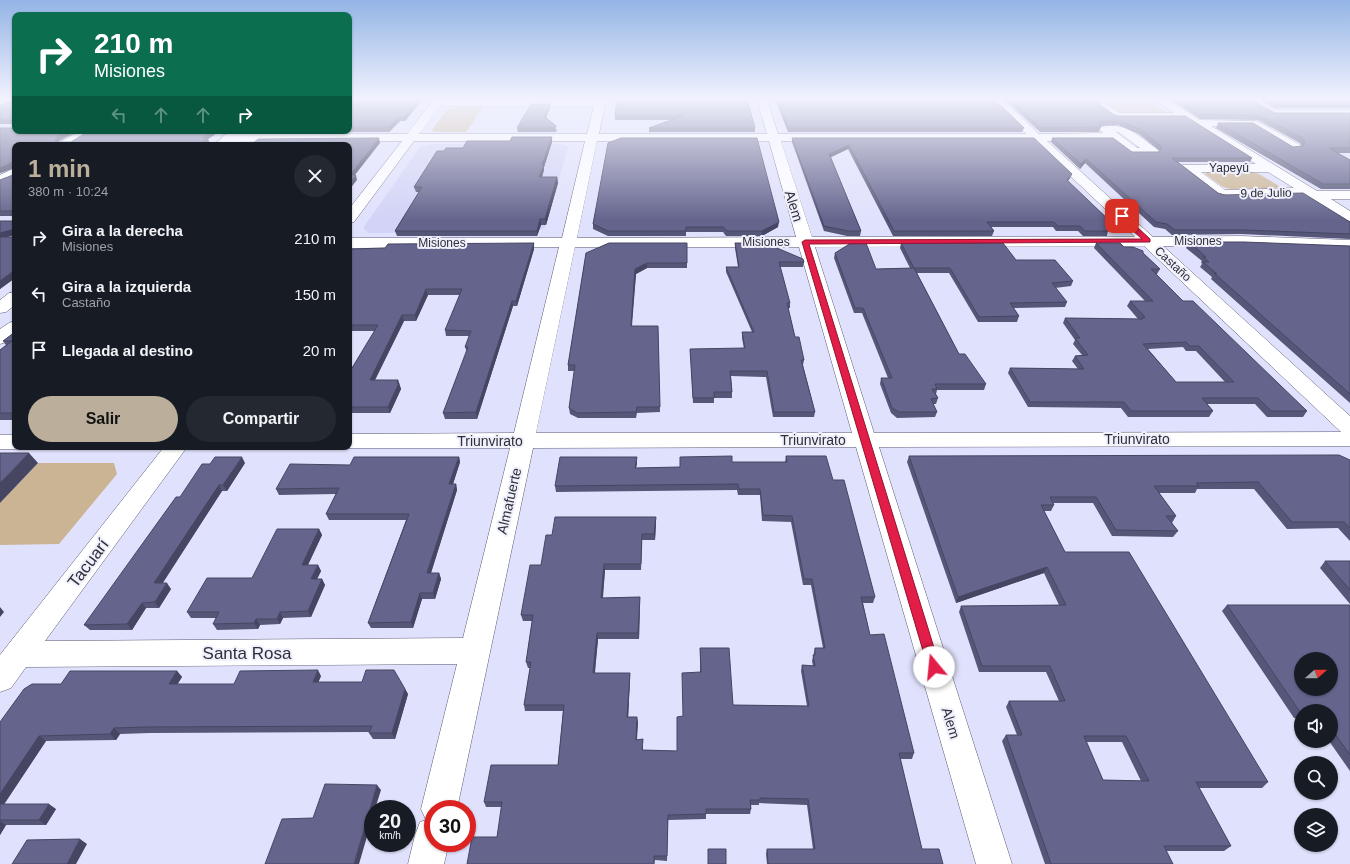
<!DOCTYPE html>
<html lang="es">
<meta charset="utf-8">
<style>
:root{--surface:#171b24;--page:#242831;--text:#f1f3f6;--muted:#9ea1a6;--accent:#bbaf9c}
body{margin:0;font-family:Arial,sans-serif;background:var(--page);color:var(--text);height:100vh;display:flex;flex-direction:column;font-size:15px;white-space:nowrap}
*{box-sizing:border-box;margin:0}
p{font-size:13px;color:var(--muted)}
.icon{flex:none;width:22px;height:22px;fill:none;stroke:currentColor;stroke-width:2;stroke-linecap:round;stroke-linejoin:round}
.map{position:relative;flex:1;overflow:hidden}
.sheet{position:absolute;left:12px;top:142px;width:340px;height:308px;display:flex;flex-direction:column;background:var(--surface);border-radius:8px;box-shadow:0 1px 3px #0004}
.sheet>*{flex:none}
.top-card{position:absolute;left:12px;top:12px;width:340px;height:122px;border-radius:8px;box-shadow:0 1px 3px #0004;background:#0b6e4f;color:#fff;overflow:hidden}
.needle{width:26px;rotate:70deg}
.controls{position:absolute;left:1294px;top:652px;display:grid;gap:8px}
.controls a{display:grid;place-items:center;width:44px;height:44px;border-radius:50%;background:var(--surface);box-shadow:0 1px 3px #0004;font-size:20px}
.speed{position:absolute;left:364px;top:800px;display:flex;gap:8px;font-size:20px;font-weight:700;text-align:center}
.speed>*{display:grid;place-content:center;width:52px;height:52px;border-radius:50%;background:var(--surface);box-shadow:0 1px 3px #0004;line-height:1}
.speed small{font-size:10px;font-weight:400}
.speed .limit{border:6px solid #d22;background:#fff;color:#111}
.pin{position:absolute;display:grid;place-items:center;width:34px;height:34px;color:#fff;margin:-17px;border-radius:8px;box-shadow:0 2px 6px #0006}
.me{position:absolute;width:44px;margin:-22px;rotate:343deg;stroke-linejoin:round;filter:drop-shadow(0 0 3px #0008)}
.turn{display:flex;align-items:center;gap:14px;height:84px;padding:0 16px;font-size:18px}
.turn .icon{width:52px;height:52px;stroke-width:2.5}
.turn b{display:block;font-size:28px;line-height:34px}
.lanes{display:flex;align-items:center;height:38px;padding:0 16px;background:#0003;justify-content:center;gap:20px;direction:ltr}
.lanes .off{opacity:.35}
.round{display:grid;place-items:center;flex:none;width:42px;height:42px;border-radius:21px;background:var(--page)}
.summary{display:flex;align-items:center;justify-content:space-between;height:68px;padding:0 16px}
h1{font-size:24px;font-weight:600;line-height:30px;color:var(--accent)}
.primary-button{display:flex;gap:8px;margin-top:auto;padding:8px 16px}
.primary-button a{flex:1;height:46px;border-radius:24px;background:var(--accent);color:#111;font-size:16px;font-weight:600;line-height:46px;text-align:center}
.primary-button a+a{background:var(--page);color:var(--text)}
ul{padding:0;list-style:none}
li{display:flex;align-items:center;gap:12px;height:56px;padding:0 16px}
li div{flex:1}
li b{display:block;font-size:15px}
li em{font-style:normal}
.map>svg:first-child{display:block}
.built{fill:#d2d3f6}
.green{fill:#cbb493}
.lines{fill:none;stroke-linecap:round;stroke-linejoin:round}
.minor-casing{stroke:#5a5b72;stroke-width:1}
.major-casing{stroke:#5a5b72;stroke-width:1}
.minor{fill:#fff;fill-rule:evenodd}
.major{fill:#fff;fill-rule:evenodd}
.wall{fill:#565679;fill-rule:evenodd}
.shaded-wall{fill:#464663}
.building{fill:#64648d;stroke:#464663;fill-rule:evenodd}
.route{fill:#e11d48;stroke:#92132f}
.labels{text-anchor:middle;stroke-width:4;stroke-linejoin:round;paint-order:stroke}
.far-street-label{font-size:12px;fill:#2e2f39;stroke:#eff0fb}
.street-label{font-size:14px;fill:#2e2f39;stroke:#eff0fb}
.near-street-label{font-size:17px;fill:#2e2f39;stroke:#eff0fb}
</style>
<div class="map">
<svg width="1350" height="864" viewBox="0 0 1350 864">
<rect width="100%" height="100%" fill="#e0e1fc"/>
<path class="built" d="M430,144H561L568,147L545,228L534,232L368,233L363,228L420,147Z"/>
<path class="green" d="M1145,101L1151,103L1167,113L1123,114L1118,113L1104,103Z
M456,107H483L466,132H435L432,130L447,110Z
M1207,172H1252L1259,174L1279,186L1277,188L1231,189L1223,187L1205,174Z
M38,463H114L117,474L59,544L0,545V503Z"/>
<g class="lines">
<g class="minor-casing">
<path id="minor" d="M5,99H15V103L0,109V102Z
M434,99H606L599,134H767L757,99H767L778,134H1026L990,99H1002L1039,134L1103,133L1099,129L1101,127C1125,121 1139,136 1157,149L1159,152L1157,155H1130L1112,141H1047L1153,237L1241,236L1350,240V250L1241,246H1163L1350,416V446L879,447L1012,864H976L856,447L533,448L457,809H433V843H449L444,864H408L415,835L420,822L426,820L421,809L457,664L26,667L11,688L0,692V655L164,447H187L45,641L463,638L510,448H349L344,447H349V434L514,433L559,247L349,248V238H562L585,141H414L354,222L349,223V209L402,141L228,142L224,141L222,138L224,135L228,134H407ZM440,106H594L587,134H419ZM1116,132H1118L1140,148H1137ZM597,141H769L796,237L577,238ZM781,141H1033L1135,237H812ZM1144,246L1341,432L874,433L815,247ZM575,247H799L852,433H536Z
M1088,99H1167L1200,120L1257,121L1299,144L1301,147L1299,150H1291L1251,126H1211L1317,191H1350V199H1331L1350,211V221L1345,220L1307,196L1222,198L1217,197L1182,171L1181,168L1182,165L1256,164L1184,119H1117L1113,118L1099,108L1098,106L1102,103L1089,102ZM1157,102L1174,113H1120L1104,103ZM1201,172H1268L1294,188L1225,190Z
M1242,99H1256L1275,110H1350V116H1273Z
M80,131H95L73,145H58L60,142Z
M15,168V178L0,185V175Z
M15,321V336L7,342L0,344V329L9,323Z
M0,435H15V447H23L15,449H0Z"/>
</g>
<g class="major-casing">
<path id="major" d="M231,131H244L227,145H213Z
M15,292V305L6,312L0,313V300L9,293Z"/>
</g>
<use href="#minor" class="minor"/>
<use href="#major" class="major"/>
</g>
<path class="wall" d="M349,99H423L405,121H400L389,132H273V131H349Z
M617,99L755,128V132H649V128L672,120H615V116Z
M775,99H994L1024,128L1022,132H788Z
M1004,99H1090L1098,103L1100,105L1114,115L1252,158L1250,162H1178L1218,193L1350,222V239L1241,234L1172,235L1165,229L1154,227L1085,163L1080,169L1051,142L1052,138L1132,152H1159L1160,151L1139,134L1118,125L1101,126H1100L1101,127L1099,132H1040Z
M1170,99H1250L1275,113H1350V153H1337L1350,160V189H1321L1216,128L1218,123L1293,147H1302L1300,143L1258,120L1200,119Z
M1259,99H1350V108H1275Z
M14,100L15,131H77L59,141V142H71L89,131H220L208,139L209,142L205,145H15V235L6,237H15V278L0,289V221H13V216H0V180L13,175V168L0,173L14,128V124H0V105Z
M550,108L546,117L557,130L556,132H518L517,128Z
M792,138H1034L1070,178L1068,181L1113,224L1111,229L1108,230L1107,236H1083L1078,231H1056L1053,227H991L994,231L992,236H893L848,149L831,157L861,231L860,236H847L824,231L792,142Z
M510,141L552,142L544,167V170L542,177H557L558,183L546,225H541L537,236H397L395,231L419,192H416L414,187L444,151Z
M593,224L778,227L762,236H726L723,232H686V236H608L593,229Z
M1189,242L1350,246V403L1211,279L1212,277L1200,267L1202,264L1201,262L1202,261L1186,248Z
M534,243V249L517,306H513L477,419H445L443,413L467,352L465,347L469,336H446L445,330L460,295H428L416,321H404L375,380H398L401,389L390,413H349V368H352L375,331H349V250Z
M687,243V268H647L636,274L632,326H658L660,412L637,413L636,418H578L570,414L569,408L575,371H568V365L586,253Z
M735,243L804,262L803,267H780L790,303V308H788L795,337L804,360L803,365L815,412L814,417H773L766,377L731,376L732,392V398H714V403H693L690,349H744L742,338V332H752L726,272V267H738L735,248Z
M901,243L1016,260L1073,281L1071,286L1055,288L1067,302L1065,307L1014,308L1019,316L1017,322H978L949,273H917L959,354L986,384L984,390H937L936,394L938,398L936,404H933L937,412L935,417L897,418L891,413L880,384L881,378H888L862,313H854L834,258L835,253L876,269L910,268L900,248Z
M1096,243L1143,253L1160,269L1157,274H1156L1183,301L1307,411L1303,417H1267L1255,404H1207L1213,411L1209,417H1128L1121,408L1028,407L1008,373L1010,368L1078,369L1072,361L1075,356L1082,355L1073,344L1075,340L1063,323L1065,318L1138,319L1127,306L1130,301H1145L1094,248ZM1183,347L1186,351H1196L1225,382H1176L1148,349Z
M15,332V420H0V350L6,345L3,341Z
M786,456L833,480L875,597L873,603H863L870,635L914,753L912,759H900L922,849L943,864H767L766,854L767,849H813L807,805L759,803V805H751V809L750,814H706V819L668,820L667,861L655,860L654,864H467L497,837L502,807H486L484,802L558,765L563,711H525L524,705L530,668H528L526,662L532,621H523L521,615L541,565L552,535L656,523L655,540H642L641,570H605L603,598L640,597L639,639H598L595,673H630V678L628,717L638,722L637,740L643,739V750L677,751L683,716L700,672V648L733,705L807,706L801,671L802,665L813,666L812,661L815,648H823L811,585H803L791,522L762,521L760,495H738L737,490L556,492L555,486L637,463L636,468L680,467L732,462H785Z
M909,456L1350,460V541L1338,528L1287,529L1254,489H1197L1195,493H1159L1176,516L1172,523L1178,531L1173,537L1112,536L1093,503H1053L1054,505L1051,511H1044L1065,552L1268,782L1262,788H1199L1231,846L1224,851H1166L1173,864H1045L1002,741L1006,735H1017L1006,707L1009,701H1059L1046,672H979L959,612L961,606L1059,605L1044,573L956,603L907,462ZM1086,742H1122L1141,781L1103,780Z
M459,457L460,462L453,484H456L457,490L431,573H439L441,579L435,599H422L413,628H371L368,623L406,520H329L326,514L336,494L279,495L276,489L350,465Z
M245,463L227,491H222L162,583L171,589L159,608H146L132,630H90L84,625L180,497Z
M319,529L322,535L308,565H318L321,571L317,579H322L325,585L311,617L283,618L280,624L260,625L258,629L217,630L213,624L216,618H191L187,612L252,578Z
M1325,561H1350V604L1320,568Z
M1227,605H1350V771L1329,741H1331V711H1301V718H1294L1222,611Z
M177,671L182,677L177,684H234L321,676L318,682L405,689L408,694L395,739H373L369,733L370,732L150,733L120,734L116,740L46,741L4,804L56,809L46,825H6L0,835V722L61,684Z"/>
<path class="shaded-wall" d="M419,99H423L405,121L404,117Z
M550,104V108L545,120L544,116Z
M399,117L400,121L389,132L388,128Z
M67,131H77L59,141L57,145L55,142L57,136Z
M212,131H220L208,139L209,142L205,145H197L202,138Z
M552,137V142L544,167V170L540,183L539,177L542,165Z
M379,138L380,143L351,180L350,175Z
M849,145L848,149L829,158V154Z
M1086,159L1085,163L1080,169L1081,164Z
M13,162L15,168L0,173V168Z
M1072,174L1070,178L1065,184L1067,180Z
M356,175L357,180L349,190V184Z
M557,177L558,183L546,225L545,219Z
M540,219L541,225L537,236V231Z
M779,222L778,227L762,236V231Z
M1113,224L1111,229L1108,231L1107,228Z
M15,229V235L0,239V233Z
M534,243V249L517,306L516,301Z
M647,263V268L636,274L631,331V326L635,269Z
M15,270V278L0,289V281Z
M426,289L428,295L416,321L415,315Z
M512,301L513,306L477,419L476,412Z
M402,315L404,321L372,386L370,380Z
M398,380L401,389L390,413L388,407Z
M29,453L38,463L0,503V483Z
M242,457L245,463L227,491L223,485Z
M459,457L460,462L451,490L449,484Z
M637,457V463L635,473V468Z
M456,484L457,490L429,579L427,573Z
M219,485L222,491L159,589L154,583Z
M656,517V523L655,540L654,534Z
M319,529L322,535L305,571L302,565Z
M604,564L605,570L602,603L601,598Z
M318,565L321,571L314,585L311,579Z
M1047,567L1044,573L956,603L958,597Z
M439,573L441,579L435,599L433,593Z
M322,579L325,585L311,617L308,611Z
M167,583L171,589L159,608L155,602Z
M420,593L422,599L413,628L411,622Z
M640,597V603L639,639L638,633Z
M142,603L146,608L132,630L127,624Z
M0,607L4,612L0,617Z
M280,612L283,618L280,624L277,619Z
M256,619L260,625L258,629L254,623Z
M597,633L598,639L594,678L593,673Z
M318,670L321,676L316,688L313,682Z
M177,671L182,677L174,690L169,684Z
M630,673V678L628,722L627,717Z
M405,689L408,694L395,739L392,733Z
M637,717L638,722L636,745V740Z
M114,728L120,734L116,740L110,734Z
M39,736L46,741L1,809H0V794Z
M377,785L381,790L375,809H373V816L359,864H354Z
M49,804L56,809L46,825L39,820Z
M0,821L6,825L0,835Z
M80,839L87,844L76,864H67Z"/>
<path class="building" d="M14,99H15V131H67L57,136L55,142H71L89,131H212L202,138H207L197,145H15V229L0,233V221H13V211H0V180L13,175V162L0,168V128H14V120H0V105Z
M349,99H419L404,117H399L388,128H349Z
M617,99H747L755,128H649L683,116H615Z
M777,99H994L1024,128H788Z
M1009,99H1090L1099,100L1098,102L1100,105L1114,115L1118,116H1185L1252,158H1172L1218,193L1224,195L1303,193L1350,222V234L1244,230H1175L1167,224L1156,222L1086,159L1081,164L1052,138H1113L1132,152H1159L1162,147L1140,129L1119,121H1102L1099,125L1101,127L1041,128Z
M1178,99H1250L1275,113H1350V148H1329L1350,160V184H1323L1218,123H1253L1293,147L1303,146L1305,142L1302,138L1260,116L1202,114Z
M1268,99H1350V105H1277Z
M531,104H550L544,116L556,126L555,128H517Z
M512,137H552L542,165H544L539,177H557L545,219H540L537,231H395L422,187H414L437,151H444L446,148H463L467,141H510Z
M379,138L350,175H356L349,184V145H251L258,139Z
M621,138H757L779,222L762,231H727L723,227H686V231H608L593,224L608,143Z
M792,138H1034L1072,174L1067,180L1113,224L1107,228L1109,231H1085L1080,226H1058L1054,222H987L994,231H894L849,145L829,154L861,231H848L824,226Z
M0,237H15V270L0,281Z
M1189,242H1244L1350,246V394L1214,273L1217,274L1203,262H1209L1203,257H1206Z
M534,243L516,301H512L476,412L443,413L468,347H465L471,331L445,330L462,289H426L415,315H402L370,380H398L397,383H399L388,407H349V368H352L378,325H349V250L350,249L385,248L388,244Z
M609,243H687V263H647L635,269L631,326H658L660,407H637L636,412L577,413L569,408L575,365H568L586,253Z
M735,243H765L803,259L804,262H779L790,303H787L795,337H799L804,360H801L815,412H774L767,371H730L732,392H714V398H693L690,349L745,348L742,332H754L726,267H739Z
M851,243H866L876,269L914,268L959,354H965L986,384H935L937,389H932L938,398L931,399L937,412H899L892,408L881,378H892L863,308H855L835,253Z
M901,243H1003L1016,260H1055L1073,281L1052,283L1067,302L1010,303L1019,316L979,317L950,268H914Z
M1096,243H1120L1124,247H1133L1143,251V253L1160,269H1151L1183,301H1193L1307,411H1271L1258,398H1202L1213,411H1131L1124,402H1030L1010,368L1084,369L1075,356L1088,355L1075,338H1080L1065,318L1143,319L1142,318L1145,317L1130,301H1153ZM1186,342L1190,346H1199L1234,382H1176L1143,344Z
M15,332V413H0V350L12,341H3Z
M0,453H29L0,483Z
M1339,455L1350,460V528L1344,522H1292L1258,482L1196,483L1199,486H1154L1176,516H1166L1178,531L1116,530L1096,497H1050L1054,505H1041L1065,552H1129L1268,782H1196L1231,846H1164L1173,864H1051L1006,735H1022L1009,701H1065L1050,666H982L961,606L1066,605L1047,567L958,597L909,456ZM1084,736H1126L1149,781L1103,780Z
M732,456V462H787L786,456H826L833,480H844L875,597H861L870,635L884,634L914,753H899L922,849H939L943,864H768L767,849H815L808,799L760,798V800H750L751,809H706V814L668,815L667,856H654V864H467L472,837H497L502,802H484L491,765H558L564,705H524L531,662H526L533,615H521L530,565H541L546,535H552L555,517H656L654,534H642L641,564H604L601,598L640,597L638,633H597L593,673H630L627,717H637L636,740L643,739L642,750L677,751V717L683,716L682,673L701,672L700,648H729L733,705L809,706L802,665L815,666L813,655H815V648H825L812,579H804L792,516L763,515L760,489H739L738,484L555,486L560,457H637L635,468L680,467V457Z
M215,457H242L223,485H219L154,583H167L155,602L142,603L127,624L84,625L176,497H180L202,464H210Z
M354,457H459L449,484H456L427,573H439L433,593H420L411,622L368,623L409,514H326L339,488L276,489L290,464L350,465Z
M277,529H319L302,565H318L311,579H322L308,611L280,612L277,619H256L254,623L213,624L219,612H187L207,578H252Z
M1325,561H1350V590Z
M1227,605H1350V755L1331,728V711H1301L1300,712ZM1301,659H1331V689H1301Z
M318,670L313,682H362L366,670H394L405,689L392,733H369L372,726L145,727L114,728L110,734L39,736L0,794V722L24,689L32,684H61L70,671H177L169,684H234L240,671Z
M325,784L377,785L354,864H265L282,819L313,818Z
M0,804H49L39,820H0Z
M80,839L67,864H12L27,840Z
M708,849H726V864H708Z"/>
<linearGradient id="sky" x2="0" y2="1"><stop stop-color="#93b4e5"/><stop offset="0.45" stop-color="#f1f2fe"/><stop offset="1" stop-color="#f1f2fe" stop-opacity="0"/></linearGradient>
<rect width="1350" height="220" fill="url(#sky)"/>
<path class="route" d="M1119,215H1124L1150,239V242L809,244L940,667L938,671L934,673L929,671L802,242L805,240L1142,239L1119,218Z"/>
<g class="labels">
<g class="far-street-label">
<text x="1229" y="172">Yapeyú</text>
<text transform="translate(1266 193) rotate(-1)" y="4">9 de Julio</text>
<text x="1198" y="245">Misiones</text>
<text x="766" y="246">Misiones</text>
<text x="442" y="247">Misiones</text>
<text transform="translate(1173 264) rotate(43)" y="4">Castaño</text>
</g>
<g class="street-label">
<text transform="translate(794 206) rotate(73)" y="5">Alem</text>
<text x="1137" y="444">Triunvirato</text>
<text x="813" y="445">Triunvirato</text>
<text x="490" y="446">Triunvirato</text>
<text transform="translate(509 501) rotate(-77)" y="5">Almafuerte</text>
<text transform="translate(951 723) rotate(73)" y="5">Alem</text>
</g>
<g class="near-street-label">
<text transform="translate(88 563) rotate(-53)" y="6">Tacuarí</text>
<text x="247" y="659">Santa Rosa</text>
</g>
</g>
</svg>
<div class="controls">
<a><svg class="needle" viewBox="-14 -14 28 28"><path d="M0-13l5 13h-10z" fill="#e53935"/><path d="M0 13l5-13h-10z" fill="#9ea1a6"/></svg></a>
<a><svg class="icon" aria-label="sound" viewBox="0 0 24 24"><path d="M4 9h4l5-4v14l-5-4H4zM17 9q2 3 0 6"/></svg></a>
<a><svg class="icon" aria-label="search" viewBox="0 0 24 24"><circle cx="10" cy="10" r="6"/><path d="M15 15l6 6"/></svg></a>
<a><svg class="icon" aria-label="layers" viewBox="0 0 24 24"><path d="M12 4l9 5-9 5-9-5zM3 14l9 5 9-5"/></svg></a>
</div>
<div class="speed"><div>20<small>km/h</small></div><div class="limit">30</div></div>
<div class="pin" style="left:1122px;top:216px;background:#d93025"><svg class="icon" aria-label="arrive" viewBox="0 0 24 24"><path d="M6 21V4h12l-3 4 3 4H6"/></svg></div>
<svg class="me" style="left:934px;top:667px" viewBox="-20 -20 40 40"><circle r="19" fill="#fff"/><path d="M0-13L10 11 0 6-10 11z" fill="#e11d48"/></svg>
<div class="top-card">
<div class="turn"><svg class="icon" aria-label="right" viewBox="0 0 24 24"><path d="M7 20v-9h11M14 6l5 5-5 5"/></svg><div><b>210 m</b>Misiones</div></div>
<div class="lanes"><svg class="icon off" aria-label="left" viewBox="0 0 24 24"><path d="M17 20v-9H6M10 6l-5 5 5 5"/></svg><svg class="icon off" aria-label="ahead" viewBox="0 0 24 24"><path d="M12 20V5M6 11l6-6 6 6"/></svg><svg class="icon off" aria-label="ahead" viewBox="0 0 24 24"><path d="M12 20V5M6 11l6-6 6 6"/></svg><svg class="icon" aria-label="right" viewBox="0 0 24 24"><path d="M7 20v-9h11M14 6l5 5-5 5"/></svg></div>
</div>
<section class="sheet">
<div class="summary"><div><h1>1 min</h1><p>380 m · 10:24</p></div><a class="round"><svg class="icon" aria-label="close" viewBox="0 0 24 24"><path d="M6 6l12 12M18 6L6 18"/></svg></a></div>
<ul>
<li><svg class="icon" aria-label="right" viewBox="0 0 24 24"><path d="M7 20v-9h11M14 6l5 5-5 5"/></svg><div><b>Gira a la derecha</b><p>Misiones</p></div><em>210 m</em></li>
<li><svg class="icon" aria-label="left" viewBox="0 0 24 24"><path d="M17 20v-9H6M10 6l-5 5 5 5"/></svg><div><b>Gira a la izquierda</b><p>Castaño</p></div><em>150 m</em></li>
<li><svg class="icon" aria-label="arrive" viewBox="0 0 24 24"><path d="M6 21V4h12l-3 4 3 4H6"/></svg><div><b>Llegada al destino</b></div><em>20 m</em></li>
</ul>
<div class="primary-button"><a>Salir</a><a>Compartir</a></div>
</section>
</div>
